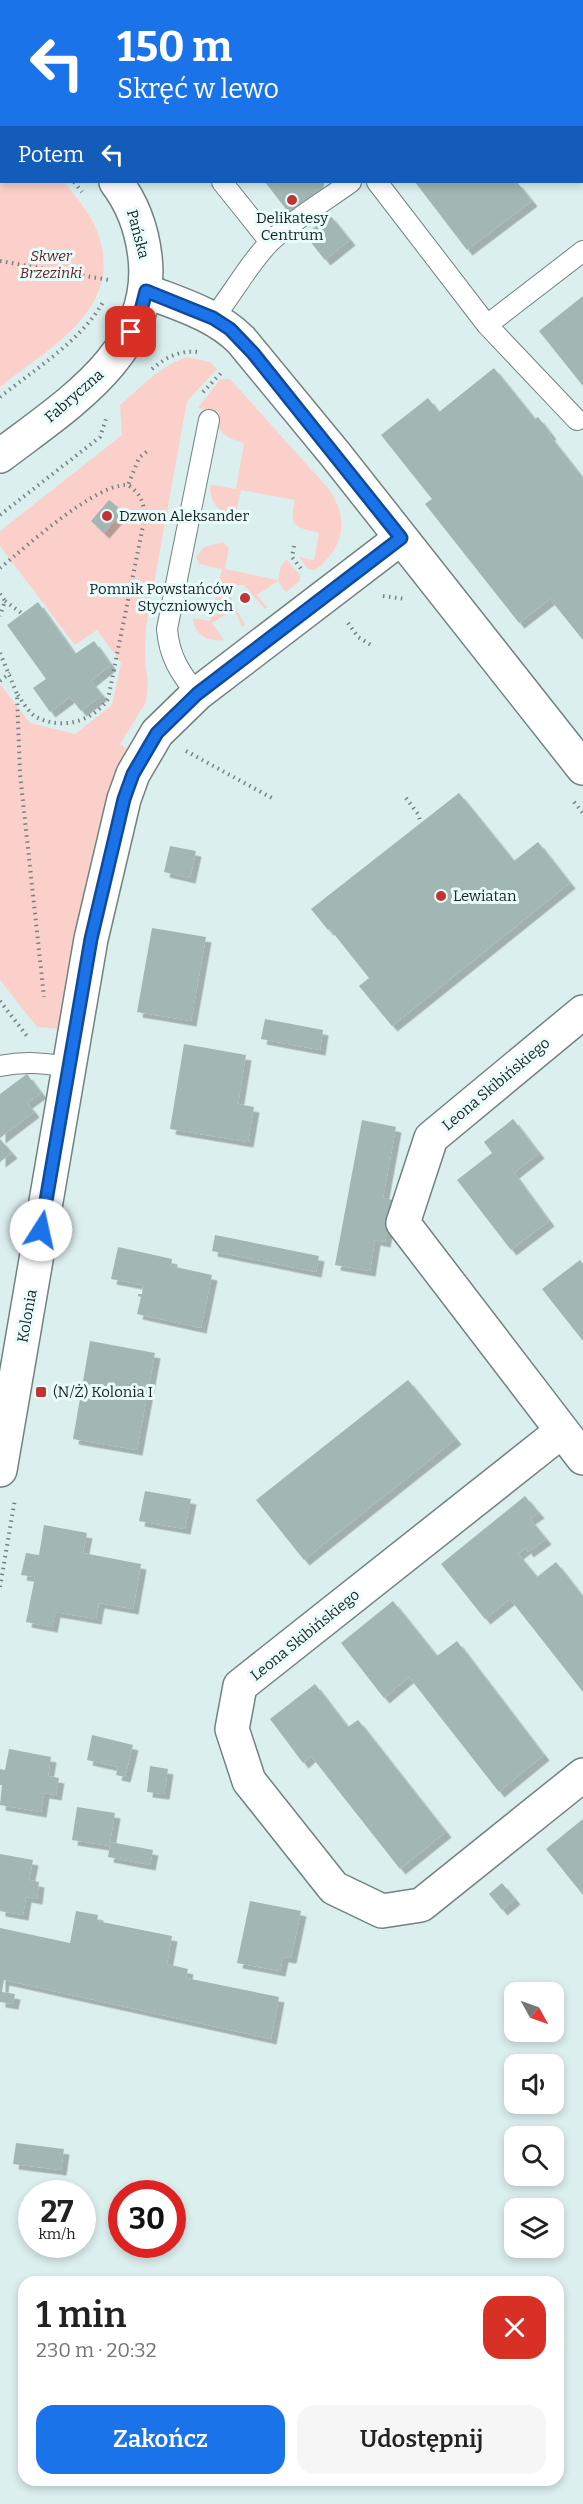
<!DOCTYPE html>
<html lang="pl">
<meta charset="utf-8">
<style>
:root{--surface:#fff;--page:#f6f6f6;--text:#222;--muted:#767676;--accent:#1a73e8}
body{margin:0;font-family:Bitter,serif;background:var(--page);color:var(--text);height:100vh;display:flex;flex-direction:column;font-size:22px;white-space:nowrap}
*{box-sizing:border-box;margin:0}
p{font-size:20px;color:var(--muted)}
.icon{flex:none;width:33px;height:33px;fill:none;stroke:currentColor;stroke-width:2;stroke-linecap:round;stroke-linejoin:round}
.map{position:relative;flex:1;overflow:hidden}
.side{position:absolute;left:18px;top:2276px;width:546px;height:210px;display:flex;flex-direction:column;background:var(--surface);border-radius:18px;box-shadow:0 3px 9px #0003}
.side>*{flex:none}
.banner{position:absolute;left:0px;top:0px;width:584px;height:183px;box-shadow:0 3px 9px #0003;background:#1a73e8;color:#fff;overflow:hidden}
.needle{width:39px;rotate:130deg}
.buttons{position:absolute;left:504px;top:1982px;display:grid;gap:12px}
.buttons a{display:grid;place-items:center;width:60px;height:60px;border-radius:12px;background:var(--surface);box-shadow:0 3px 9px #0003;font-size:30px}
.speed{position:absolute;left:18px;top:2180px;display:flex;gap:12px;font-size:30px;font-weight:700;text-align:center}
.speed>*{display:grid;place-content:center;width:78px;height:78px;border-radius:50%;background:var(--surface);box-shadow:0 3px 9px #0003;line-height:1}
.speed small{font-size:15px;font-weight:400}
.speed .limit{border:9px solid #d22;background:#fff;color:#111}
.pin{position:absolute;display:grid;place-items:center;width:51px;height:51px;color:#fff;margin:-26px;border-radius:12px;box-shadow:0 3px 9px #0006}
.me{position:absolute;width:66px;margin:-33px;rotate:10deg;stroke-linejoin:round;filter:drop-shadow(0 0 4px #0008)}
.turn{display:flex;align-items:center;gap:21px;height:126px;padding:0 18px;font-size:27px}
.turn .icon{width:78px;height:78px;stroke-width:2.5}
.turn b{display:block;font-size:42px;line-height:51px}
.then{display:flex;align-items:center;height:57px;padding:0 18px;background:#0003;gap:12px;font-size:22px}
.round{display:grid;place-items:center;flex:none;width:63px;height:63px;border-radius:18px;background:var(--page)}
.summary{display:flex;align-items:center;justify-content:space-between;height:102px;padding:0 18px}
h1{font-size:36px;font-weight:600;line-height:45px}
.button{display:flex;gap:12px;margin-top:auto;padding:12px 18px}
.button a{flex:1;height:69px;border-radius:18px;background:var(--accent);color:#fff;font-size:24px;font-weight:600;line-height:69px;text-align:center}
.button a+a{background:var(--page);color:var(--text)}
.map>svg:first-child{display:block}
.green{fill:#fbd0cb}
.building{fill:#a2b6b4;filter:url(#shadow)}
.lines{fill:none;stroke-linecap:round;stroke-linejoin:round}
.lane-casing{stroke:#708381;stroke-width:22}
.street-casing{stroke:#708381;stroke-width:36}
.secondary-casing{stroke:#708381;stroke-width:36}
.path{stroke:#758281;stroke-width:4;stroke-dasharray:1.5 4.5;stroke-linecap:butt}
.lane{stroke:#fff;stroke-width:20}
.street{stroke:#fff;stroke-width:33}
.secondary{stroke:#fff;stroke-width:33}
.route-casing{stroke:#114b97;stroke-width:15}
.route{stroke:#1a73e8;stroke-width:10}
.poi-dot{fill:#c23333;stroke:#e8fdfb;stroke-width:2}
.labels{text-anchor:middle;stroke-width:6;stroke-linejoin:round;paint-order:stroke}
.poi-label{font-size:15px;fill:#1b2221;stroke:#e8fdfb;text-anchor:start}
.street-label{font-size:15px;fill:#1b2221;stroke:#e8fdfb}
.park-label{font-size:15px;font-style:italic;fill:#641e1c;stroke:#e8fdfb}
</style>
<div class="map">
<svg width="583" height="2504" viewBox="0 0 583 2504">
<defs>
<filter id="shadow"><feDropShadow dx="5.5" dy="5.5" stdDeviation="0" flood-color="#0004"/></filter>
</defs>
<rect width="100%" height="100%" fill="#dbefee"/>
<path class="green" d="M0,97L2,182H64C76,197 90,213 97,231C127,307 50,347 0,387Z
M187,357L210,362L217,369L187,401L146,628L145,660L148,683L146,702L120,744L127,749L109,789L97,834L74,935L60,1029L37,1027L0,980V684L30,723L75,734L112,705L121,663L97,630L75,645L0,546V531L122,435L120,405C140,388 161,365 187,357Z
M220,379H230L327,487C350,517 345,548 315,570L308,569L299,557L314,560L319,533C294,526 289,529 295,500L241,490L236,511L230,515C217,510 210,501 210,487L212,485L236,489L244,443C225,437 215,434 219,412L198,408Z
M223,542L229,548L225,569L278,580L281,566L286,559L300,575V581L286,592L278,581L257,595L267,607L265,609L244,585C217,583 239,613 245,625L242,627L234,609L212,623L224,640C208,642 194,635 193,618L210,621L222,569L199,564L196,557L204,547Z"/>
<path class="building" d="M265,182H324V186L289,213Z
M415,182H517L532,201L467,250Z
M330,215L350,240L325,260L305,235Z
M583,296V386L539,331Z
M494,368L535,419L538,417L551,434L549,435L583,478V640L550,599L519,623L425,504L432,499L381,435L428,398L439,412Z
M109,500L123,511L104,533L91,521Z
M38,602L75,654L94,641L111,665L91,681L102,695L81,711L70,697L50,712L33,688L46,679L7,625Z
M459,793L514,861L538,842L570,883L392,1026L359,986L369,978L330,929L328,930L311,909Z
M170,846L196,851L190,878L164,872Z
M152,928L206,937L191,1021L137,1012Z
M265,1019L323,1030L320,1050L261,1039Z
M184,1044L246,1055L238,1104L254,1107L248,1142L170,1129Z
M27,1074L41,1093L27,1103L34,1112L0,1138V1094Z
M513,1119L539,1153L514,1173L549,1221L511,1250L457,1180L492,1153L484,1142Z
M362,1120L396,1127L383,1198L393,1200L385,1242L375,1240L370,1271L335,1265Z
M0,1139L12,1153L0,1162Z
M215,1235L319,1256L316,1272L212,1251Z
M118,1247L172,1259L171,1266L212,1275L201,1328L137,1314L141,1297L138,1296V1294H142L143,1285L111,1279Z
M580,1260L583,1264V1341L542,1289Z
M90,1341L155,1353L137,1450L73,1439Z
M408,1380L456,1439L304,1560L256,1500Z
M145,1491L191,1499L185,1529L139,1521Z
M525,1496L539,1513L530,1519L546,1539L528,1552L526,1548L518,1554L537,1577L556,1562L583,1597V1692L510,1599L485,1619L441,1564Z
M44,1525L87,1533L83,1553L141,1564L133,1609L99,1603L96,1619L55,1612L52,1627L26,1622L35,1577L21,1575L26,1553L39,1555Z
M393,1601L437,1656L457,1641L544,1755L499,1792L409,1677L384,1698L341,1643Z
M315,1684L348,1727L358,1720L446,1832L400,1869L311,1756L303,1763L270,1719Z
M92,1735L133,1745L125,1777L116,1775L118,1767L87,1760Z
M9,1749L51,1757L48,1776L59,1778L56,1795L44,1793L41,1812L0,1805L2,1785H0V1769L5,1770Z
M150,1766L168,1769L164,1794L147,1792Z
M77,1807L115,1813L110,1842L153,1850L150,1865L108,1857L110,1846L72,1840Z
M583,1819V1895L546,1849Z
M0,1854L33,1860L29,1880L39,1882L37,1899L26,1897L23,1915L0,1911Z
M502,1883L515,1899L502,1910L489,1894Z
M250,1901L301,1911L291,1958L283,1957L280,1971L237,1963Z
M76,1911L98,1915L97,1921L172,1936L167,1964L188,1969L186,1978L279,1997L271,2039L4,1980L2,1992L15,1994L13,2004L0,2002V1928L70,1943Z
M16,2143L64,2149L61,2170L13,2164Z"/>
<g class="lines">
<g class="lane-casing">
<path id="lane" d="M82,0L83,2
M242,0L243,2
M578,0L580,2
M222,182L270,242
M377,182L487,325L583,251
M213,318C233,294 247,266 269,243C291,221 325,201 351,182
M487,325L577,420
M197,694C180,673 169,656 167,629L209,420
M0,1066C24,1061 45,1063 69,1067"/>
</g>
<g class="street-casing">
<path id="street" d="M146,291C179,304 215,314 241,340L335,454L583,768
M583,1012L431,1138L403,1223L583,1458
M562,1431L240,1686L232,1729L249,1781L334,1888L382,1911L421,1905L583,1775
M0,1470L91,939L124,799L133,774L157,733L197,694L401,538"/>
</g>
<g class="secondary-casing">
<path id="secondary" d="M0,28L2,30
M0,456C65,406 156,352 145,257C142,230 132,203 116,182"/>
</g>
<path class="path" d="M0,84L2,86
M74,182L82,192
M0,261L109,280
M152,369C165,358 179,350 197,352
M203,392L222,372
M0,397C34,370 82,340 103,302
M0,515L100,437L106,419
M294,546L292,557L302,570
M0,568C27,546 96,483 128,485L139,458L150,449
M0,594L5,601L0,616
M383,596L405,599
M5,601L23,614
M348,623L358,637L371,645
M0,653L17,694L20,774L44,997
M0,681L10,673
M18,695C22,701 29,713 36,717C62,730 92,722 108,699L145,516C143,501 141,494 128,485
M186,751L272,798
M406,798L418,814L421,823
M574,802L583,813
M0,1001L27,1036
M0,1587L15,1499"/>
<use href="#lane" class="lane"/>
<use href="#street" class="street"/>
<use href="#secondary" class="secondary"/>
</g>
<g class="lines">
<g class="route-casing">
<path id="route" d="M41,1230L91,939L124,799L133,774L157,733L197,694L401,538L253,353L230,329L213,318L146,291L139,318L131,332"/>
</g>
<use href="#route" class="route"/>
</g>
<g class="poi-dot">
<circle cx="292" cy="200" r="6"/>
<circle cx="107" cy="516" r="6"/>
<circle cx="245" cy="598" r="6"/>
<circle cx="441" cy="896" r="6"/>
<rect x="35" y="1386" width="12" height="12" rx="3"/>
</g>
<g class="labels">
<g class="poi-label">
<text x="292" y="223" text-anchor="middle">Delikatesy<tspan x="292" dy="17">Centrum</tspan></text>
<text x="119" y="521">Dzwon Aleksander</text>
<text x="233" y="594" text-anchor="end">Pomnik Powstańców<tspan x="233" dy="17">Styczniowych</tspan></text>
<text x="453" y="901">Lewiatan</text>
<text x="53" y="1397">(N/Ż) Kolonia I</text>
</g>
<g class="street-label">
<text transform="translate(138 234) rotate(75)" y="5">Pańska</text>
<text transform="translate(74 396) rotate(-41)" y="5">Fabryczna</text>
<text transform="translate(496 1084) rotate(-40)" y="5">Leona Skibińskiego</text>
<text transform="translate(27 1316) rotate(-80)" y="5">Kolonia</text>
<text transform="translate(305 1635) rotate(-39)" y="5">Leona Skibińskiego</text>
</g>
<g class="park-label">
<text x="51" y="261">Skwer<tspan x="51" dy="17">Brzezinki</tspan></text>
</g>
</g>
</svg>
<div class="buttons">
<a><svg class="needle" viewBox="-14 -14 28 28"><path d="M0-13l5 13h-10z" fill="#e53935"/><path d="M0 13l5-13h-10z" fill="#767676"/></svg></a>
<a><svg class="icon" aria-label="sound" viewBox="0 0 24 24"><path d="M4 9h4l5-4v14l-5-4H4zM17 9q2 3 0 6"/></svg></a>
<a><svg class="icon" aria-label="search" viewBox="0 0 24 24"><circle cx="10" cy="10" r="6"/><path d="M15 15l6 6"/></svg></a>
<a><svg class="icon" aria-label="layers" viewBox="0 0 24 24"><path d="M12 4l9 5-9 5-9-5zM3 14l9 5 9-5"/></svg></a>
</div>
<div class="speed"><div>27<small>km/h</small></div><div class="limit">30</div></div>
<div class="pin" style="left:131px;top:332px;background:#d93025"><svg class="icon" aria-label="arrive" viewBox="0 0 24 24"><path d="M6 21V4h12l-3 4 3 4H6"/></svg></div>
<svg class="me" style="left:41px;top:1230px" viewBox="-20 -20 40 40"><circle r="19" fill="#fff"/><path d="M0-13L10 11 0 6-10 11z" fill="#1a73e8"/></svg>
<div class="banner">
<div class="turn"><svg class="icon" aria-label="left" viewBox="0 0 24 24"><path d="M17 20v-9H6M10 6l-5 5 5 5"/></svg><div><b>150 m</b>Skręć w lewo</div></div>
<div class="then">Potem<svg class="icon" aria-label="left" viewBox="0 0 24 24"><path d="M17 20v-9H6M10 6l-5 5 5 5"/></svg></div>
</div>
<section class="side">
<div class="summary"><div><h1>1 min</h1><p>230 m · 20:32</p></div><a class="round" style="background:#d93025;color:#fff"><svg class="icon" aria-label="close" viewBox="0 0 24 24"><path d="M6 6l12 12M18 6L6 18"/></svg></a></div>
<div class="button"><a>Zakończ</a><a>Udostępnij</a></div>
</section>
</div>
